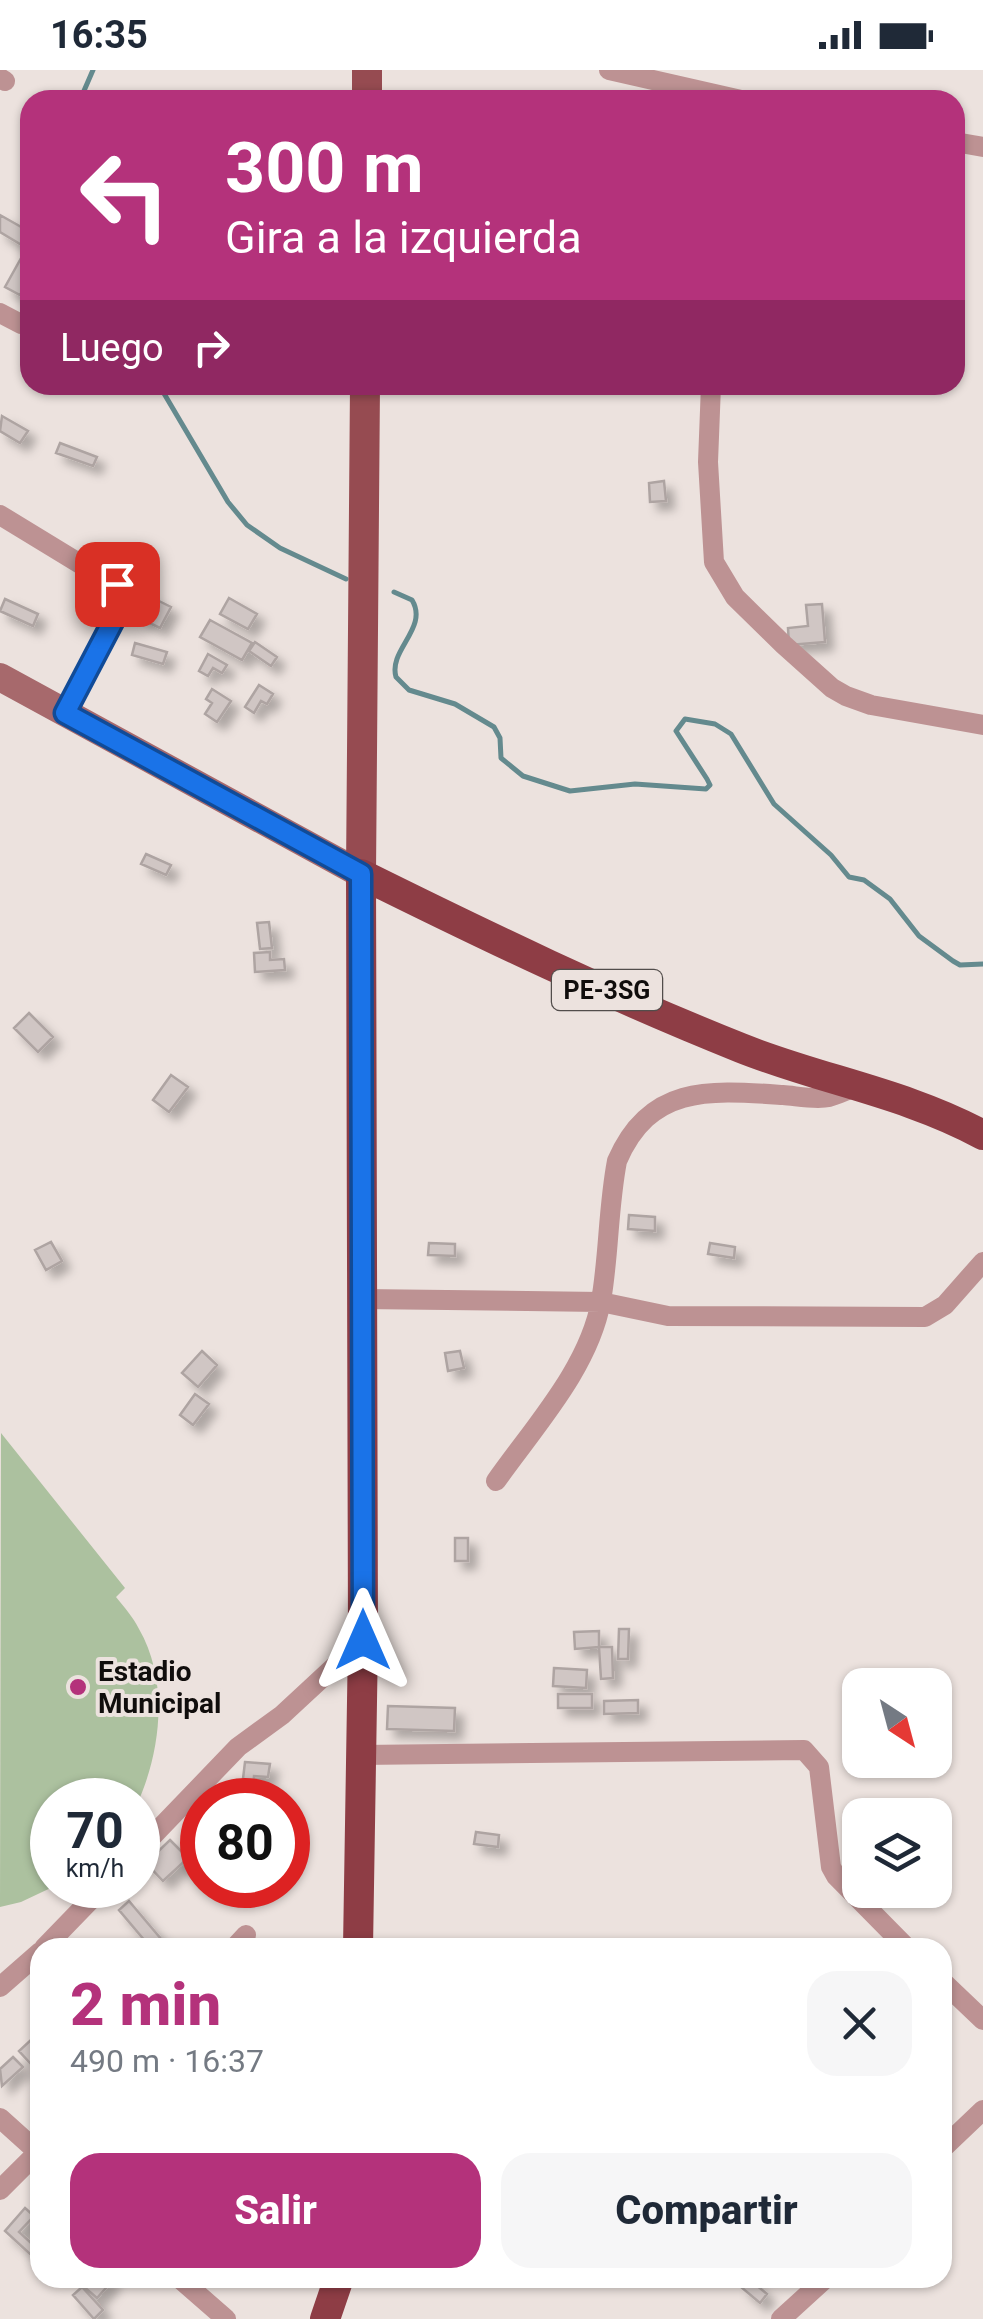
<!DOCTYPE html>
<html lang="es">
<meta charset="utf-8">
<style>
:root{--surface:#fff;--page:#f6f6f7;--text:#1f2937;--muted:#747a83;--accent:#b4327b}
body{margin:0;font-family:Roboto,sans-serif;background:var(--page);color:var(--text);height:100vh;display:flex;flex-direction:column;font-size:38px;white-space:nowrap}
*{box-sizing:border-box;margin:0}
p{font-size:32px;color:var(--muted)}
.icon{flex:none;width:55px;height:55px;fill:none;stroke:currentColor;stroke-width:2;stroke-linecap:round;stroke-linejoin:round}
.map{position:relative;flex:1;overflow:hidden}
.panel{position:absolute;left:30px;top:1868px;width:922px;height:350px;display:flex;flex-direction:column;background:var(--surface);border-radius:30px;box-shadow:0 2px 8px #0004}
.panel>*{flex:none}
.hud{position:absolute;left:20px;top:20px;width:945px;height:305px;border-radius:30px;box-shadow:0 2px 8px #0004;background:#b4327b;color:#fff;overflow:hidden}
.needle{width:65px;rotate:144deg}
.controls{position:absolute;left:842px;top:1598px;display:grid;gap:20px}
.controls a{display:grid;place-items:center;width:110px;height:110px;border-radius:20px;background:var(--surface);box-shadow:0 2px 8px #0004;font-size:50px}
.speed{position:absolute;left:30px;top:1708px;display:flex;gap:20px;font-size:50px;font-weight:700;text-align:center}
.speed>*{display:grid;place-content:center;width:130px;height:130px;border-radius:50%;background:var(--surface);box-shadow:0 2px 8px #0004;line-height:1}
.speed small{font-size:25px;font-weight:400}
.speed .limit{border:15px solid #d22;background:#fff;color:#111}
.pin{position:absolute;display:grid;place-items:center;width:85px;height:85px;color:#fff;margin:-42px;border-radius:20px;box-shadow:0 5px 15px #0006}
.me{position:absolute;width:110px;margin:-55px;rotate:0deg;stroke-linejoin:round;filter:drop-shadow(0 0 8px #0008)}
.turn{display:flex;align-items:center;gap:35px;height:210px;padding:0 40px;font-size:45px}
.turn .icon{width:130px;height:130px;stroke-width:2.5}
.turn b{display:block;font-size:70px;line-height:85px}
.then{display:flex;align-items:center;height:95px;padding:0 40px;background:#0003;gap:20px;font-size:38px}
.round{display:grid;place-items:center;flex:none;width:105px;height:105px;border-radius:30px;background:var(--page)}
.overview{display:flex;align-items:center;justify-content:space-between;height:170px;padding:0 40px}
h1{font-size:60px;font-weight:800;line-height:75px;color:var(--accent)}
.button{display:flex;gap:20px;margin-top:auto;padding:20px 40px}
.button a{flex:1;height:115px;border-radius:30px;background:var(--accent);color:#fff;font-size:40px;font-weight:800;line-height:115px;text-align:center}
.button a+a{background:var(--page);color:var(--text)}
.status{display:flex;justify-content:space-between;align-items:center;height:70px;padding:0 50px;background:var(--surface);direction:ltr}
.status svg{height:28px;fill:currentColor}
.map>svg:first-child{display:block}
.green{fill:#acc19f}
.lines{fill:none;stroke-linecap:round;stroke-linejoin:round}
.stream{stroke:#648a8e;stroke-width:5}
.building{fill:#d0c6c4;stroke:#aea4a2;stroke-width:2.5;filter:url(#shadow)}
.minor{stroke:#bd9293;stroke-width:20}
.secondary{stroke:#a7696c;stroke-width:28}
.primary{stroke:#964b51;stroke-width:30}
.trunk{stroke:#8e3d45;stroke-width:30}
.route-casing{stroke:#114b97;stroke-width:25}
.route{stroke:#1a73e8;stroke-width:18}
.poi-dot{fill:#b4327b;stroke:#ece2de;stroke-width:4}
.labels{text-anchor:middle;stroke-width:8;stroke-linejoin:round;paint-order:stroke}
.shield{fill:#ece2de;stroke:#524d4b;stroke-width:2.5}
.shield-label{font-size:25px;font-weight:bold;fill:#100d0c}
.poi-label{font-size:28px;font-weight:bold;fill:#100d0c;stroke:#ece2de;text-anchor:start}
</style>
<div class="status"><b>16:35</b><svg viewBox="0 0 49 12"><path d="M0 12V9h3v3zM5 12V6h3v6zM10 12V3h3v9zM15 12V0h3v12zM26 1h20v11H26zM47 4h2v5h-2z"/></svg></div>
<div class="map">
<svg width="983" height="2249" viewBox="0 0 983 2249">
<defs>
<filter id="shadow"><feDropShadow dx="8" dy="8" stdDeviation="5" flood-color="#0004"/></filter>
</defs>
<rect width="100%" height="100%" fill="#ece2de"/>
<path class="green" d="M1,1363L125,1518L116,1527C124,1537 133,1547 139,1559C169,1611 161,1680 138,1732L52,1730V1815H57L21,1832L0,1837Z"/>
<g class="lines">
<path class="stream" d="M80,30L93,0
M159,315L228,432L247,455L280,478L346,509
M394,522L412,530C429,558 388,580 396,607L409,620L455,634L494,657L500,668L501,688L523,706L570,721L635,714L706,719L710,715L707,709L676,661L685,649L715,654L731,664L774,734L831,785L849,807L864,810L890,829L919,866L953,891L960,895L983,894"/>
</g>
<path class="building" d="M0,145L30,162V180L0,162Z
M25,181L30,183V206L20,225L5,217Z
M2,346L28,361L20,373L0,361Z
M60,373L97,387L93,396L56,383Z
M664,411L666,431L650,432L649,413Z
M149,526L171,537L160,558L139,548Z
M229,528L257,544L248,559L220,544Z
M5,529L38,544L33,556L0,541Z
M822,534L825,572L789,575L788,558L808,556L806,535Z
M210,550L252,573L242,590L200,567Z
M255,572L277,587L271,596L249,581Z
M135,573L167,582L163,594L132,585Z
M208,584L227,595L222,603L213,598L208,606L199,601Z
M259,615L273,624L267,634L261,631L254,643L245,637Z
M212,619L231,631L217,652L205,644L212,633L206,629Z
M146,784L171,795L166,805L141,794Z
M269,852L272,878L260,879L257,853Z
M270,882V890L284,889L285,900L255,902L254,883Z
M29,943L53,967L38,982L14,958Z
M171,1005L188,1017L169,1042L153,1030Z
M629,1145L655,1147V1161L628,1159Z
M51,1172L62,1191L46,1200L35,1180Z
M429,1173L455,1174V1186L428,1185Z
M710,1173L735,1177L734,1188L708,1184Z
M202,1281L217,1295L198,1317L182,1303Z
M460,1281L464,1298L448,1301L445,1283Z
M195,1324L209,1334L193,1355L180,1345Z
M455,1468H468V1491H455Z
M619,1559H629L628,1589H618Z
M599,1561V1577L575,1579L574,1562Z
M599,1577H612L613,1608L601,1609Z
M554,1598L587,1600L586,1618L553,1616Z
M558,1624H592V1638H558Z
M638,1630V1643L604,1644V1631Z
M388,1636L455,1638L454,1661L387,1659Z
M245,1692L270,1694L268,1707L254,1706L253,1718L242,1717Z
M476,1762L499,1765L498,1777L474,1774Z
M170,1770L188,1788L163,1811L146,1793Z
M129,1831L167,1876L165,1878H151L119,1840Z
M33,1968L40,1976V2004L19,1981Z
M13,1987L23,1997L2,2016L0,1999Z
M25,2138L34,2146L19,2162L31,2173L40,2163V2173L30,2184L5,2161Z
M90,2208H108L112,2211L97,2228L83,2216Z
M749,2209L767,2224L760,2233L741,2217Z
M82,2217L103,2240L94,2249L73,2225Z"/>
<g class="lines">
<path class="minor" d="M609,0L741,30
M0,8L5,11
M955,72L983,77
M0,243L21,254
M711,315L708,392L714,492L735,527L784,575L832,618L846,626L871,635L983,655
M0,445L123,520L121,536L65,643
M362,1229L601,1232L668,1246L925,1247L945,1235L983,1192
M496,1411C534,1357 589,1298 601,1231C609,1185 608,1138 617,1091C650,1014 710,1020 783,1025C797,1026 816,1030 829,1027C839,1024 849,1019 859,1016
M361,1685L804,1680L819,1697L831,1797L836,1806L907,1878
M138,1781L238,1677L282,1645L363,1570
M44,1878L105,1815
M234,1878L246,1865
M942,1911L983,1950
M0,1917L40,1882
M0,2048L40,2084
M942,2079L983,2040
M0,2120L40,2080
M179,2208L226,2249
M781,2249L826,2208"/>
<path class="secondary" d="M0,607L361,804"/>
<path class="primary" d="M367,30V0
M361,804L365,315"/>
<path class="trunk" d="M358,1878L363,1570L361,804C486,866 611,926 741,978C821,1010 906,1023 983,1065
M325,2249L339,2208"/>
</g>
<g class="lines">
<g class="route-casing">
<path id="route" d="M117,514L124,526L121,536L65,643L361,804L363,1570"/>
</g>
<use href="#route" class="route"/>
</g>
<circle class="poi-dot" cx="78" cy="1617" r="10"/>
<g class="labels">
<rect class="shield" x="552" y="900" width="110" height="40" rx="8"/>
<g class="shield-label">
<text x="607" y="929">PE-3SG</text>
</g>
<g class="poi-label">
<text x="98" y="1611">Estadio<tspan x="98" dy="32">Municipal</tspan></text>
</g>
</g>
</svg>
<div class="controls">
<a><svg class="needle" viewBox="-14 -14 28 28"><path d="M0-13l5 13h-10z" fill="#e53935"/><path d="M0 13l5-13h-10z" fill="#747a83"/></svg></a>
<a><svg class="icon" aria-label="layers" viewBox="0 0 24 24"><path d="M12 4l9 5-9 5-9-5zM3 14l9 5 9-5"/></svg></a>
</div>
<div class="speed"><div>70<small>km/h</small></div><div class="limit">80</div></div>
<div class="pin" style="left:117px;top:514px;background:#d93025"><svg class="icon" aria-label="arrive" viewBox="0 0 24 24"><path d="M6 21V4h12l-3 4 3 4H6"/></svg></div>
<svg class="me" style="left:363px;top:1570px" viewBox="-20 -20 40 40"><path d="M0-17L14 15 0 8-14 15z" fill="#1a73e8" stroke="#fff" stroke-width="4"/></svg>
<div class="hud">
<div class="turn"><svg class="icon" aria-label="left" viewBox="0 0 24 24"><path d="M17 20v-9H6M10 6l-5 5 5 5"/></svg><div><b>300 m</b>Gira a la izquierda</div></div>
<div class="then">Luego<svg class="icon" aria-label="right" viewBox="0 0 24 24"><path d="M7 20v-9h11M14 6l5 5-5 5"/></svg></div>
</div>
<section class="panel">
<div class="overview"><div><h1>2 min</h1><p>490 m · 16:37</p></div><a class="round"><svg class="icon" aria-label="close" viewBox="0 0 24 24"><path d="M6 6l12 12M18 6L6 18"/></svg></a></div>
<div class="button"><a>Salir</a><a>Compartir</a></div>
</section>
</div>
